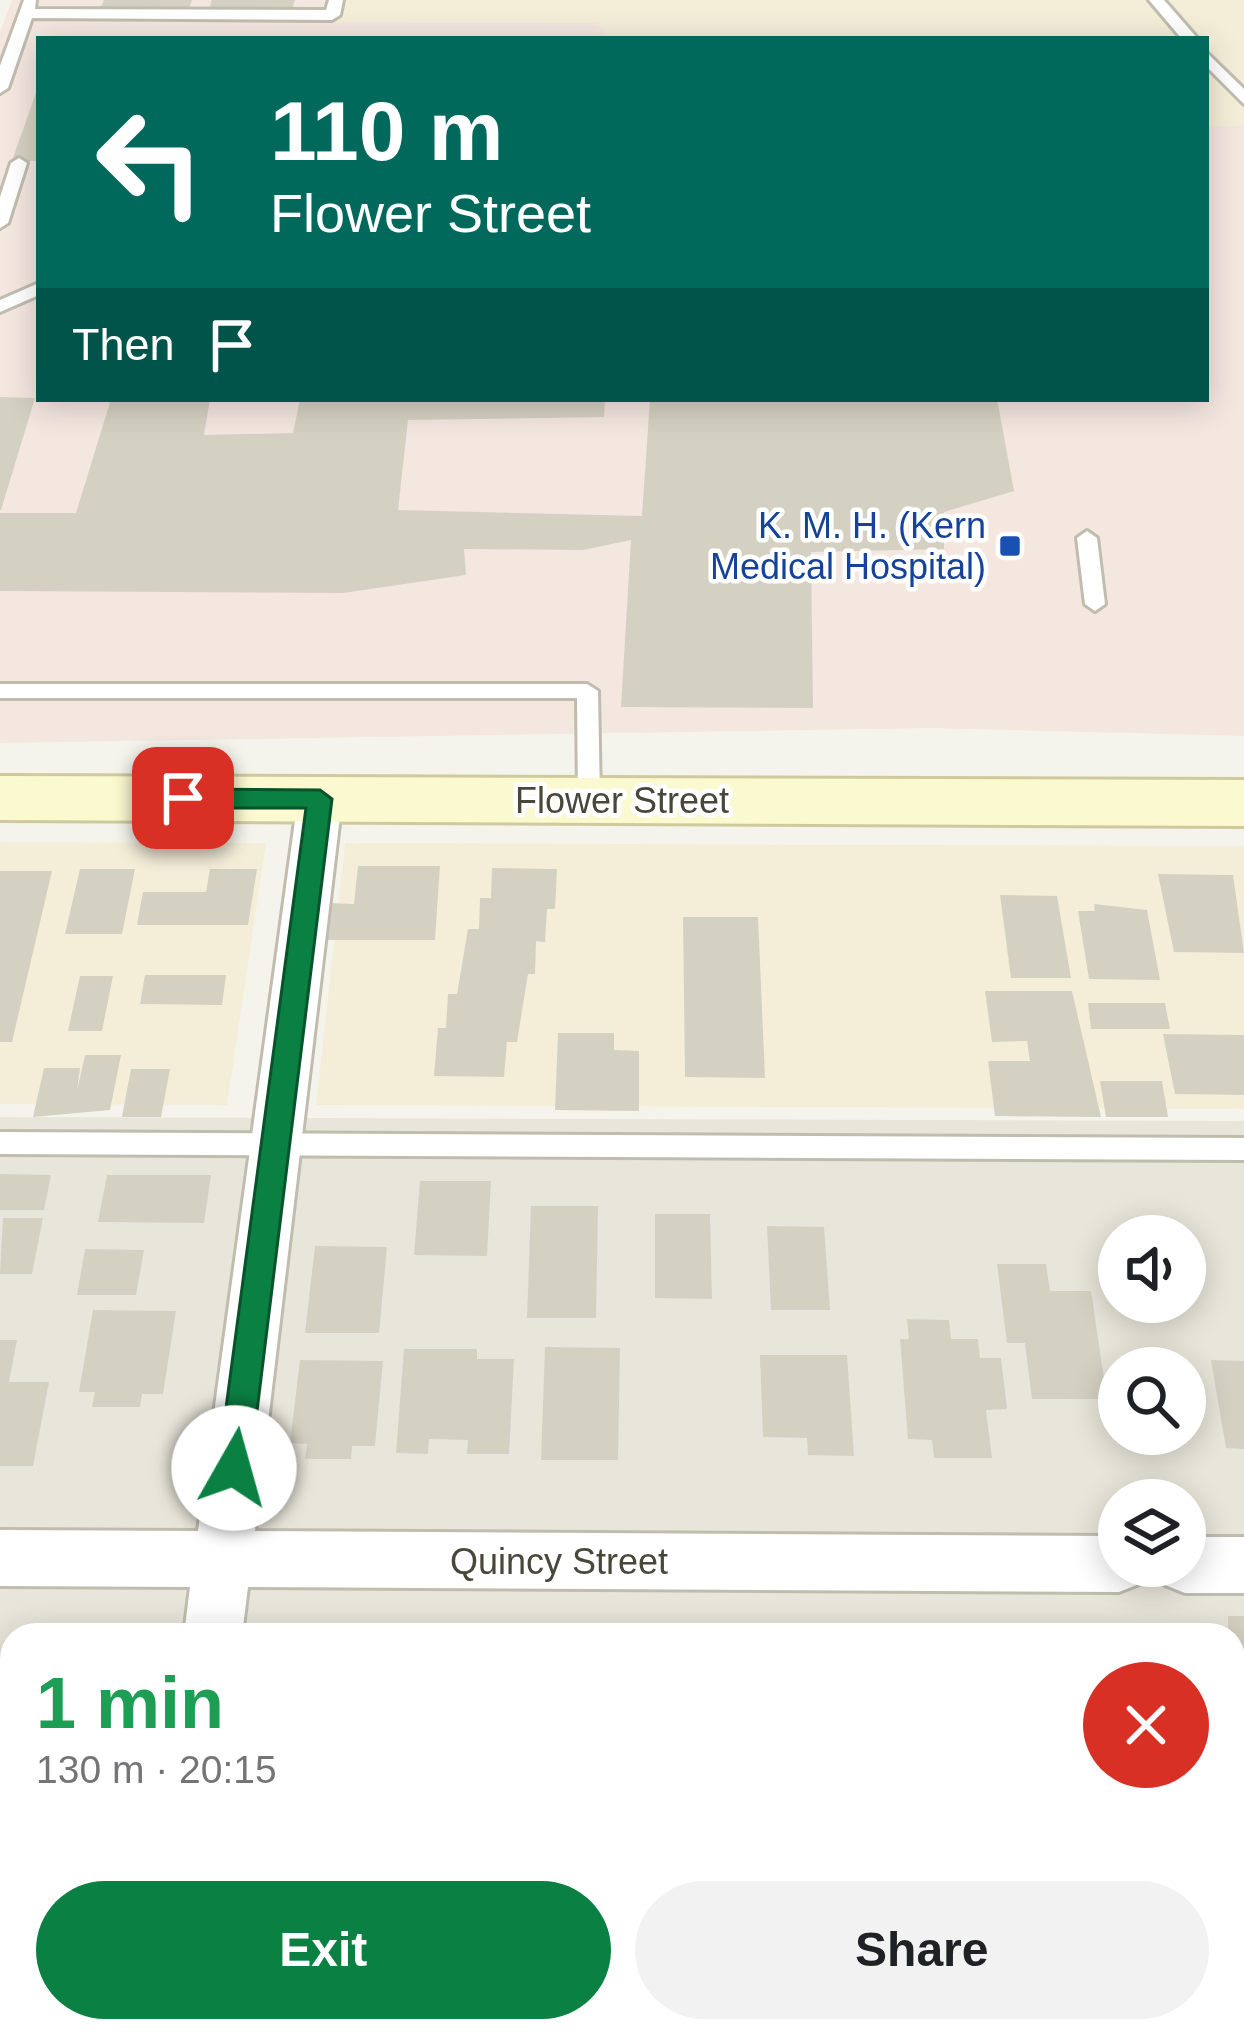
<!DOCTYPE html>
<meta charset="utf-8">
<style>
:root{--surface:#fff;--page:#f2f2f2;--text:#202124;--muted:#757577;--accent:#0b8043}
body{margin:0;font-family:Arial,sans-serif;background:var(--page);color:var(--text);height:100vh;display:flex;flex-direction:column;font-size:45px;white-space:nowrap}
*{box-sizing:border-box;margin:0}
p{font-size:39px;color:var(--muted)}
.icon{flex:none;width:66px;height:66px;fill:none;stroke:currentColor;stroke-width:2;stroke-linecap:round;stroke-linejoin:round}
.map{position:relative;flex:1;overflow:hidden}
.drawer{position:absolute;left:0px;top:1623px;width:1245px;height:420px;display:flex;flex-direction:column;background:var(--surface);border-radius:36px 36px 0 0;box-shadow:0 6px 30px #0003}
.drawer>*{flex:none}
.hud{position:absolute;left:36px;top:36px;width:1173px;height:366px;border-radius:0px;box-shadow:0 6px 30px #0003;background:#00695c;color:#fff;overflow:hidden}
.fabs{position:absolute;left:1098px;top:1215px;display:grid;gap:24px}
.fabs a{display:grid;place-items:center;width:108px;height:108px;border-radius:50%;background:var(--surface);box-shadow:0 6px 30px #0003;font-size:60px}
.pin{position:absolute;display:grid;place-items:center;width:102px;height:102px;color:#fff;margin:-51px;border-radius:24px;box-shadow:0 6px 18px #0006}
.me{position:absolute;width:132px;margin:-66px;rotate:7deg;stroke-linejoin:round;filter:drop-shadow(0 0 9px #0008)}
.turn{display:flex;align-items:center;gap:42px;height:252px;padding:0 36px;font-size:54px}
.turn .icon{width:156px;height:156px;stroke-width:2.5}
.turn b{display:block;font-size:84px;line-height:102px}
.then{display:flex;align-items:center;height:114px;padding:0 36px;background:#0003;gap:24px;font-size:45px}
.round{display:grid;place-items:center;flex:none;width:126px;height:126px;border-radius:63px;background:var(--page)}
.headline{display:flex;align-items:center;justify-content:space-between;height:204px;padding:0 36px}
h1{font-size:72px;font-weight:800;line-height:90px;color:#1e9e55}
.primary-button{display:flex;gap:24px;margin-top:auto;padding:24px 36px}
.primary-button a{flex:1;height:138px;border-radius:72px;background:var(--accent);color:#fff;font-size:48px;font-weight:800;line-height:138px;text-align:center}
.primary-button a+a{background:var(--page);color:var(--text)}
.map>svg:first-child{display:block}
.residential{fill:#e8e6da;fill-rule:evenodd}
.commercial{fill:#f4eed9}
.medical{fill:#f4e7e0}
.building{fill:#d5d1c2}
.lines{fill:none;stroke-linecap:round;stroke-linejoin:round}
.lane-casing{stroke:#c0bdaf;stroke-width:6}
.street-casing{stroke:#c0bdaf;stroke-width:6}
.secondary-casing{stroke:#ceca9d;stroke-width:6}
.lane{fill:#fff;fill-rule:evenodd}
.street{fill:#fff;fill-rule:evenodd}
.secondary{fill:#fbf9cf;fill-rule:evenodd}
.route{fill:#0b8043;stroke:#07532c;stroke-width:3}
.transit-dot{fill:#1a4fb4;stroke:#fff;stroke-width:4.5}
.labels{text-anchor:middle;stroke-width:9;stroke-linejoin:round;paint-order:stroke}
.transit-label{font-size:36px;fill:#164399;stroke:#fff;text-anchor:end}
.street-label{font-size:36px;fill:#49463a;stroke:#fff}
</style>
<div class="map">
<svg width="1244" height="2043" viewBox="0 0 1244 2043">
<rect width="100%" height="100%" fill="#f5f4ec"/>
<path class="residential" d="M0,1117L1244,1121V2043H0ZM1119,1236H1185V1302H1119ZM1119,1368H1185V1434H1119ZM1119,1500H1185V1566H1119ZM12,1635H1233V2031H12Z"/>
<path class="commercial" d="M330,0H1244V126H1206V39H612L596,23L326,22Z
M0,842L266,843L227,1105L0,1104Z
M345,843L1244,846V1109L316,1105Z"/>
<path class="medical" d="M12,0H330L326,22L596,23L612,39H39V399H1206V126H1244V736L931,728L0,743V32Z"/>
<path class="building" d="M104,0H192L189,9H100Z
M212,0H295L292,9H209Z
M38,87L39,161H12Z
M0,397L35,398L1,510H0Z
M111,399H210L204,435L293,433L300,399H605L604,417L408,420L398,510L642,516L650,399H997L1014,491L944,512V549L811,552L813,708L621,707L631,540L583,550L464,549L466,575L343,593L0,591V513H76Z
M358,866H440L435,940H325L329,903L354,904Z
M492,868L557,869L555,909H547L545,942L536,941L535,974H528L517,1042H507L504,1077L434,1076L438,1028H446L448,994H457L468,929H479L480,898H491Z
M80,869H135L122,934H65Z
M210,869H257L248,925H137L143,892H206Z
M0,871H52L12,1042H0Z
M1158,874L1233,875L1244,953L1174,952Z
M1000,895L1057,896L1071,978H1011Z
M1094,904L1147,910L1160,980L1089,979L1078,911H1095Z
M683,917H758L765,1078L685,1077Z
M145,975H226L222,1005L140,1004Z
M80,976H113L102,1031H68Z
M985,991H1072L1101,1117L995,1116L988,1061H1030L1027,1041L992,1042Z
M1088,1003H1165L1170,1029H1091Z
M558,1033H614V1050L639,1051V1111L555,1110Z
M1163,1034L1244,1035V1095L1175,1094Z
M85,1055H121L110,1110L33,1117L44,1068H80L77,1091Z
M131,1069H170L161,1117H122Z
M1100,1081H1162L1168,1117H1106Z
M0,1174L51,1175L44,1210H0Z
M107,1175H211L204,1223L98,1222Z
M420,1181H491L487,1256L414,1255Z
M531,1206H598L596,1318H527Z
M655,1214H710L712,1299L655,1298Z
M3,1218H43L32,1274H0Z
M767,1226L824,1227L830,1310H771Z
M315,1246L387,1247L379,1333H305Z
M85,1249L144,1250L136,1295H77Z
M997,1264H1046L1050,1291H1091L1107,1399H1032L1025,1343H1007Z
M93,1310L176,1311L163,1394H142L140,1407H92L95,1392H79Z
M907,1319L949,1320L951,1339H978L980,1358H1001L1007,1409L986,1410L992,1458H934L932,1440L908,1439L900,1339H909Z
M0,1340H17L9,1382H49L33,1466H0Z
M545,1347L620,1348L618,1460H541Z
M404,1349H477V1359H514L509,1454H467L468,1440L429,1439L428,1454L396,1453Z
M760,1355H847L854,1456L808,1455L807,1438L763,1437Z
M300,1360L383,1361L375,1446H352L351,1459H305L307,1444L290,1443Z
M1211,1360L1244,1361V1449L1226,1448Z
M1228,1616H1244V1811H1233Z
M10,1738L12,1849H0V1790Z
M0,1931H12V1994H0Z
M255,2031H390L389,2043H273L274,2038H254Z
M1046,2031H1159L1161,2043H1047Z"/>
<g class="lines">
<g class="lane-casing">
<path id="lane" d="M24,0H36L35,9L326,10L329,0H343L340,15L332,20L32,18L8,88L0,93V66Z
M1149,0H1164L1198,39H1182Z
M1206,52L1244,89V104L1206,66Z
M19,158L27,163L8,223L0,228V197L11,163Z
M39,283V295L0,312V300Z
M1087,531L1097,538L1105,604L1095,611L1085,604L1077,538Z
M0,684H587L598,691L600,800L589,808L578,800L577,698H0Z
M0,1132L1244,1138V1160L0,1154Z"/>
</g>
<g class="street-casing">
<path id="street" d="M320,783L336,787L342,799L255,1531L1119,1536V1566H1147L1139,1584L1119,1592L248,1587L242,1635H184L190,1587L0,1586V1530L198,1531L298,799L304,787Z
M1185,1537H1244V1593H1185L1165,1585L1157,1566H1185Z
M129,2031H195L194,2043H128Z"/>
</g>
<g class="secondary-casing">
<path id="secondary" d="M0,776L1244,780V826L0,820Z"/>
</g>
<use href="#lane" class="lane"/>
<use href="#street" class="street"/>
<use href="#secondary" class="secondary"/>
</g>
<path class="route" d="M183,789L320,790L332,799L250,1468L245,1478L234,1483L223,1478L218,1468L306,808H183L170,798Z"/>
<rect class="transit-dot" x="998" y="534" width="24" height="24" rx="6"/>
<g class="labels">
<g class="transit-label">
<text x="986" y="538">K. M. H. (Kern<tspan x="986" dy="41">Medical Hospital)</tspan></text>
</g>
<g class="street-label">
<text x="622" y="813">Flower Street</text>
<text x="559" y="1574">Quincy Street</text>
</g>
</g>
</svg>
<div class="fabs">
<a><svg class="icon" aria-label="sound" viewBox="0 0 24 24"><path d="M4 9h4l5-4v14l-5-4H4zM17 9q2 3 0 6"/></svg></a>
<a><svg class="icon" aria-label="search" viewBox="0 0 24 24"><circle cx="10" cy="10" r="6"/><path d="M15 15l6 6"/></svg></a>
<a><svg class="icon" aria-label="layers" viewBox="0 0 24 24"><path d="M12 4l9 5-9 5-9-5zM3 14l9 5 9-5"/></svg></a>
</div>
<div class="pin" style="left:183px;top:798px;background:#d93025"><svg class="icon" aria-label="arrive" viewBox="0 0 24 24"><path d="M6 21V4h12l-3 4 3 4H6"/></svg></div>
<svg class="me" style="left:234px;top:1468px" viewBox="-20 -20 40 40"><circle r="19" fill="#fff"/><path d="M0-13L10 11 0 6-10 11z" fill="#0b8043"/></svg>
<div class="hud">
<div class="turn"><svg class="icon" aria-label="left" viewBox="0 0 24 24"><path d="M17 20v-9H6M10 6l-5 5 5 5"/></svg><div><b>110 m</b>Flower Street</div></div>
<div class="then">Then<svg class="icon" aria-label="arrive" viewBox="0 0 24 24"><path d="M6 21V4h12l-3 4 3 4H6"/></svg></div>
</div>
<section class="drawer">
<div class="headline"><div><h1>1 min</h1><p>130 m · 20:15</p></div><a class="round" style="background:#d93025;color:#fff"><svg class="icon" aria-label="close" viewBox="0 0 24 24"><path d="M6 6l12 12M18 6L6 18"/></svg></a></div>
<div class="primary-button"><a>Exit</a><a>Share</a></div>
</section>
</div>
